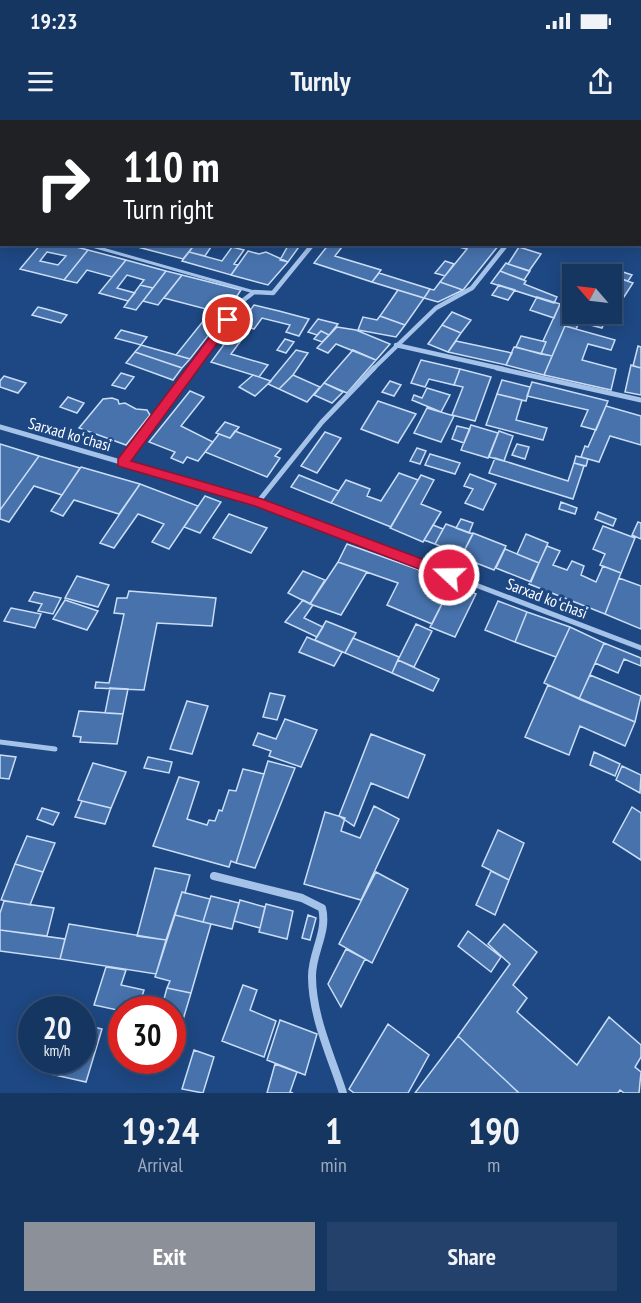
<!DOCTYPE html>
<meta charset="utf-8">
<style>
:root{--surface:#163662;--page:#23416b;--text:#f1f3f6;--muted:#9eabbe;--line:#355077;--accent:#8c9099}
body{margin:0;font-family:"PT Sans Narrow",sans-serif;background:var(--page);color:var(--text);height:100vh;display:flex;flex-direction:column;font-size:22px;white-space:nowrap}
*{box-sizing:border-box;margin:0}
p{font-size:20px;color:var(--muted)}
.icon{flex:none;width:33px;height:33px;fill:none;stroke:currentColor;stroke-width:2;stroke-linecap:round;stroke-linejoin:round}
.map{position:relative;height:973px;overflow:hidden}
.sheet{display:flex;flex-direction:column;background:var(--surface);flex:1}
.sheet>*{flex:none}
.banner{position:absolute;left:0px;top:0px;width:642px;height:126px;box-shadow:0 3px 15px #0003,0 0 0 2px var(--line);background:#202124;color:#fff;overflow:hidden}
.needle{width:39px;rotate:298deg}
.controls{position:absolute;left:562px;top:144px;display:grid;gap:12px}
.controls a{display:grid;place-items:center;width:60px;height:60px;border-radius:0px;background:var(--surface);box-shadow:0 3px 15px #0003,0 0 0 2px var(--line);font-size:30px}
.speed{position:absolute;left:18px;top:876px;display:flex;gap:12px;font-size:30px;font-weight:700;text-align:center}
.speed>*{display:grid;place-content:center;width:78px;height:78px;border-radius:50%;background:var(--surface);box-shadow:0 3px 15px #0003,0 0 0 2px var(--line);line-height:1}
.speed small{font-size:15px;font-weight:400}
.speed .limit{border:9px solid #d22;background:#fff;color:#111}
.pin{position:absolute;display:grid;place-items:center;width:51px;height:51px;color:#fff;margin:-26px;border:3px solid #fff;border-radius:50%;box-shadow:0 2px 6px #0007}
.me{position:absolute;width:66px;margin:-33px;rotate:291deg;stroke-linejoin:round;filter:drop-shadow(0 0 4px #0008)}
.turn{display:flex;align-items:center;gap:21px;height:126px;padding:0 24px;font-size:27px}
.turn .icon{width:78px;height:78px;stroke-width:2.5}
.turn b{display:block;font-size:42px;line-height:51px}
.eta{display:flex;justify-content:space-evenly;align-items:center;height:102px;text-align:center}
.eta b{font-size:36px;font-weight:700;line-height:42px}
.action{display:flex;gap:12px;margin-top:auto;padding:12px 24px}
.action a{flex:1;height:69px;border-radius:0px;background:var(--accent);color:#fff;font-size:24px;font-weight:700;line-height:69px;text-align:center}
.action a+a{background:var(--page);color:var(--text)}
.status{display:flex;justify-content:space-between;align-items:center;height:42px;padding:0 30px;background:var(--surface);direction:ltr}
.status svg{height:16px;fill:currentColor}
header{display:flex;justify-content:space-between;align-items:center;height:78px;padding:0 24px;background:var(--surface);font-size:27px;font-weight:700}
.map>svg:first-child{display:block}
.building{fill:#4772ac;stroke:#c9ddf7;stroke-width:1.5;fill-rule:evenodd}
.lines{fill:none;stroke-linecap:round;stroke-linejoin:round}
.lane-far1{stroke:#a5c2e9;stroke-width:3}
.lane{stroke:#a5c2e9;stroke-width:5}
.street-far2{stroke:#a5c2e9;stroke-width:4.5}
.street-far1{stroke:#a5c2e9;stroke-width:5}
.street{stroke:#a5c2e9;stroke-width:8}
.route{fill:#e11d48;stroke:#92132f;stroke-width:1.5}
.labels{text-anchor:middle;stroke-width:6;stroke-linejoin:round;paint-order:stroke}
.street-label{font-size:16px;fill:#fff;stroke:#1e4883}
</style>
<div class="status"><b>19:23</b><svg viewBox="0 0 49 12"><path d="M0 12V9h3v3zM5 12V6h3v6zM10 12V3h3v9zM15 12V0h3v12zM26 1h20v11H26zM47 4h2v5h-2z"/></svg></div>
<header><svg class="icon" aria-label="menu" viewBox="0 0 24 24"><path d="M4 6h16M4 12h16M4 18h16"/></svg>Turnly<svg class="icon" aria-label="share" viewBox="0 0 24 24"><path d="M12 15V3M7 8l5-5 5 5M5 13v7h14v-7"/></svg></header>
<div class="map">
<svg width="641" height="973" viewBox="0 0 641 973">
<rect width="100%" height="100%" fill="#1e4883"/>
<path class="building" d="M41,124H65L88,130L64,160L20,149ZM47,132L66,136L58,145L40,141Z
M136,124H195L183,139L134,126Z
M195,124H213L205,136L189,132Z
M289,124H301L288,142L280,140Z
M329,124L342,127L335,136L381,150L372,162L314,143Z
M461,124L499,125L463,170L440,162L467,129L459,127Z
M232,127L244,130L234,144L238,145L231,155L182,141L189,132L222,141Z
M519,127L541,134L529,151L508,144Z
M88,130L126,140L112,157L87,150L77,163L64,160Z
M248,131L259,134L266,132L288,142L268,165L231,155Z
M126,140L166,151L153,168L140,165L144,160L127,155L117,168L135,173L128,181L99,173Z
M445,141L454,144L445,156L435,153Z
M506,143L508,144L530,151L524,160L500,151Z
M611,148L632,155L628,161L607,154Z
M166,151L182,155L158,185L143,181Z
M500,151L526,161L524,164L557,177L554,183L491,163Z
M379,153L430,169L424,178L372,162Z
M182,155L241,170L225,194L164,178Z
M612,156L633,163L618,186L612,184Z
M440,162L463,170L438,182L424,178L430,169L434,170Z
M140,165L153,168L136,190L124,187Z
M499,165L515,170L508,180L492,175Z
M398,170L424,178L405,205L380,196Z
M537,177L560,184L554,198L530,190Z
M560,184L573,188V194H583L576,209L565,206L552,236L541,234L546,222L543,221Z
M254,185L279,191L309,199L299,216L286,212L290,205L262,198L254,209L240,204Z
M38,187L46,189L67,195L61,203L32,195Z
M212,190L225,194L190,239L176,235Z
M452,192L471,200L461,213L442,205Z
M583,194L606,198L602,208L579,202Z
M380,196L405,205L396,217L358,210L363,197L377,200Z
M318,199L338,204L329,215L321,211L317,215L308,212Z
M442,205L461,213L448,232L428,224Z
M565,206L615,220L611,230L588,224L582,240L616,249L611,270L544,255Z
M337,207L356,210L390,224L376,240L336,224L328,233L317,228Z
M121,210L147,217L141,225L115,218Z
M234,211L245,215L231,234L268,245L259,257L211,242Z
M321,211L329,215L322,222L314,219Z
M521,216L546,222L541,234L516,227Z
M285,219L294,222L286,233L277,230Z
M456,221L512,233L506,245L448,232Z
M141,225L190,239L182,248L135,232Z
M638,226L641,227V248L633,246Z
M514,227L552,236L544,255L506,245Z
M296,230L308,233L293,255L279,269L268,264Z
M353,230L376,240L347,273L324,263Z
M135,232L182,248L173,260L126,243Z
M421,240L460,249L454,265L429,259L425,267L411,263Z
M631,245L641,248V275L625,272Z
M460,249L491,257L475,301L452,295L463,267L454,265Z
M121,253L134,257L125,269L112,265Z
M253,255L271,261L255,276L239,267Z
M293,255L320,267L307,282L279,269Z
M4,256L26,263L18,273L0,267V261Z
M502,260L530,267L526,281L497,274Z
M390,261L401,265L394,276L382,272Z
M532,262L608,281L596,310L581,306L588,290L527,276Z
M324,263L343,272L332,283L314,275Z
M427,268L450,275L441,292L412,280L414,275L422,278Z
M190,271L204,277L181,306L213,322L198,341L187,337L183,343L171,338L175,332L149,322Z
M497,274L522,280L516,300L547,308L543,320L486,305Z
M68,277L84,283L77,293L60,287Z
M112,278L118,280L119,284L125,283L136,289L147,290L150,295L126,325L79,308L103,279Z
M378,281L416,294L398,323L361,309Z
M606,286L641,296V325L610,316L599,342L581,337L585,326L588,327Z
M427,288L454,296L441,322L414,313Z
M225,302L239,307L230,318L216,313Z
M471,305L498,313L488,338L461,330Z
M457,306L470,309L464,323L452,319Z
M235,311L281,329L275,336L280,338L267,357L205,332L219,314L230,318Z
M499,311L513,316L504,341L489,337Z
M325,312L341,318L317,353L301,346Z
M0,324L39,336L0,390Z
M517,324L529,327L525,339L512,335Z
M417,328L426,331L420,344L410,341Z
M430,334L460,343L455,354L425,345Z
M39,336L80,348L62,375L34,366L9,402L0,399V390Z
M576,336L588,339L586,346L574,343Z
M495,338L568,361L574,343L584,346L573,379L489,353Z
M81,347L140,364L119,394L74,380L63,396L51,391Z
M399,353L418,360L391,407L331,383L346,360L370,369L367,376L381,381Z
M470,354L496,364L483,390L465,383L473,369L464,366Z
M299,355L339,371L331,383L291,367Z
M421,355L434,360L421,384L441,392L423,422L390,408Z
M140,364L198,386L169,429L152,422L164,404L138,394L114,428L100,423Z
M205,376L221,382L200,413L184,407Z
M561,382L577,388L575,394L559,389Z
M598,392L616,399L613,406L595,399Z
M229,394L267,408L251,433L213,418Z
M461,399L473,403L469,413L456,408Z
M638,402L641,403V419L632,415Z
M446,404L473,414L462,435L435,424Z
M433,405L443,409L435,424L424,420Z
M603,406L635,418L621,453L600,445L605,434L593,429Z
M473,413L506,426L494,450L461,437Z
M526,414L548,423L539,443L517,434Z
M347,424L453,462L432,504L387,485L398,463L338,442Z
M547,426L560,431L553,445L567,450L572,441L584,446L581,455L596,462L603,446L621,453L605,494L529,464Z
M505,429L539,443L531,462L496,448Z
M338,442L367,452L341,495L310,484Z
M303,451L325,460L310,484L288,473Z
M77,456L109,465L98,487L65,478Z
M619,458L641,466V509L605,494Z
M452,464L476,474L455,517L430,507Z
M129,471L216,478L212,506L157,503L144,570L95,568L96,562L109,563L124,494L114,493L117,478H127Z
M34,472L61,478L53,494L38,491L42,484L29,481Z
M65,480L98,491L87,510L53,499Z
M303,480L313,485L304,498L323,507L317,517L285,502Z
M498,481L527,492L515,522L485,510Z
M11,488L41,494L35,508L4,501Z
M527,492L570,507L556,537L515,522Z
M326,501L356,513L345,533L315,520Z
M416,504L432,511L414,547L398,540Z
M570,507L604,523L579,579L544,563Z
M307,517L342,532L334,546L299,532Z
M353,518L399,537L392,553L345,533Z
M604,523L641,538V546L624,539L618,553L595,543Z
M398,540L439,559L433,571L392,553Z
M590,555L641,576L635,602L579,579Z
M548,565L635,602L625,626L580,606L569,635L525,617Z
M110,568L128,569L123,594L105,593Z
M270,573L285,576L277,600L263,597Z
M187,581L208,586L192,634L170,629Z
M79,591L123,594L117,624L80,622L81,617L73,616Z
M285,599L317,610L301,647L269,636L271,631L253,625L258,613L276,619Z
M371,614L425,635L408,678L371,663L354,706L339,696Z
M594,632L620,644L615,656L590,645Z
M0,635L16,637L9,659L0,658Z
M148,637L172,642L169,653L144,648Z
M268,641L295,648L255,748L236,743Z
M93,643L126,652L111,688L78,680Z
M622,646L641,655L640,673L616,660Z
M243,649L264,654L236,743L231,741L229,747L153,726L179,657L199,662L187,699L207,705L209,700L215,701L219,690L222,691L229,670L236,671Z
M82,681L111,688L105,704L75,697Z
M374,686L399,699L361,780L304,764L325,692L345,698L341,711L360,718Z
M632,687L641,693V740L613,722Z
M42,688L59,693L53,705L37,699Z
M498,710L524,723L509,760L482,746Z
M27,716L55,723L43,752L15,744Z
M15,744L43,752L30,785L1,780Z
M155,748L190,755L185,773L182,772L166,820L137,816Z
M491,751L509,760L495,795L476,785Z
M376,752L408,769L372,843L339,824Z
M182,772L210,779L203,802L175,795Z
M211,776L239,783L232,809L203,802Z
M240,780L265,787L260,808L234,801Z
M4,781L54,788L47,816L0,810V793Z
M266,784L293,791L287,819L259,812Z
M175,795L211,804L191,873L167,868L170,861L155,857Z
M308,795L316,798L310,820L302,818Z
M69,804L166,820L156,854L60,839Z
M504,804L537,832L513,865L527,878L517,892L577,945L609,897L641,925V937L635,947L641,952L639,973H624L620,970L618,973H519L458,916L510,844L488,824Z
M0,810L65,819L60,839L0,831Z
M468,811L501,837L491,852L458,826Z
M346,829L365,839L341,887L328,864Z
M106,847L126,850L121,865L144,870L138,890L122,891L94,885Z
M243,865L257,870L250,890L276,901L264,937L222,921Z
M167,868L191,873L179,913L172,911V890H161Z
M280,900L317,914L305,955L267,940Z
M82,904L102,909L86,962L46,953L50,940H82Z
M388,904L429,935L408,973H354L349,969Z
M458,916L519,973H415Z
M194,930L214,937L203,973L182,969Z
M275,944L297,952L290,972L293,973H267Z"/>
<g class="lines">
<path class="lane-far1" d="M85,124L254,172"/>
<path class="lane" d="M0,622L55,629"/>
<path class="street-far2" d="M60,0L63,2
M411,0L415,2
M396,225L503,249
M191,249L241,182L254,172L273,173L313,124
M373,249L436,188L472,168L507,124"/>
<path class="street-far1" d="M497,248L641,280
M0,307L258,382L641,528
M122,343L193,248
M258,382L322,302L374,248"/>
<path class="street" d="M214,756L302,778L322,788C328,812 312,832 312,856C312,896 331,936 343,973"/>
</g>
<path class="route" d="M228,196L234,200L232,203L131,341L262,379L454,451V459H445L255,386L118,346V339L224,198Z"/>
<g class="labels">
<g class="street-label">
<text transform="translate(70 314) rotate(16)" y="6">Sarxad koʻchasi</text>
<text transform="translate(547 478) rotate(21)" y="6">Sarxad koʻchasi</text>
</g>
</g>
</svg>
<div class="controls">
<a><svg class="needle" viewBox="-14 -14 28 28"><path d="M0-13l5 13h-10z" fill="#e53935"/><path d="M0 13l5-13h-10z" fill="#9eabbe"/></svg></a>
</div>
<div class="speed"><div>20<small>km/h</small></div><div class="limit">30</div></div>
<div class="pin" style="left:228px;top:200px;background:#d93025"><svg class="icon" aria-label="arrive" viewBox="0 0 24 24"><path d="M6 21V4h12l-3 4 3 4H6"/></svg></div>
<svg class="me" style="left:449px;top:455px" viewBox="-20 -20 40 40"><circle r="17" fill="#e11d48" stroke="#fff" stroke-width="3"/><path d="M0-11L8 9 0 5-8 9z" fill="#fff"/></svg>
<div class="banner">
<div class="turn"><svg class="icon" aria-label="right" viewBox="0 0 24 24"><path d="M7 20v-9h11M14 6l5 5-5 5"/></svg><div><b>110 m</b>Turn right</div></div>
</div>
</div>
<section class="sheet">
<div class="eta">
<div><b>19:24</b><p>Arrival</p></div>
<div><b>1</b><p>min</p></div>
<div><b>190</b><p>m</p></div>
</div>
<div class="action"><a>Exit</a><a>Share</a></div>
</section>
